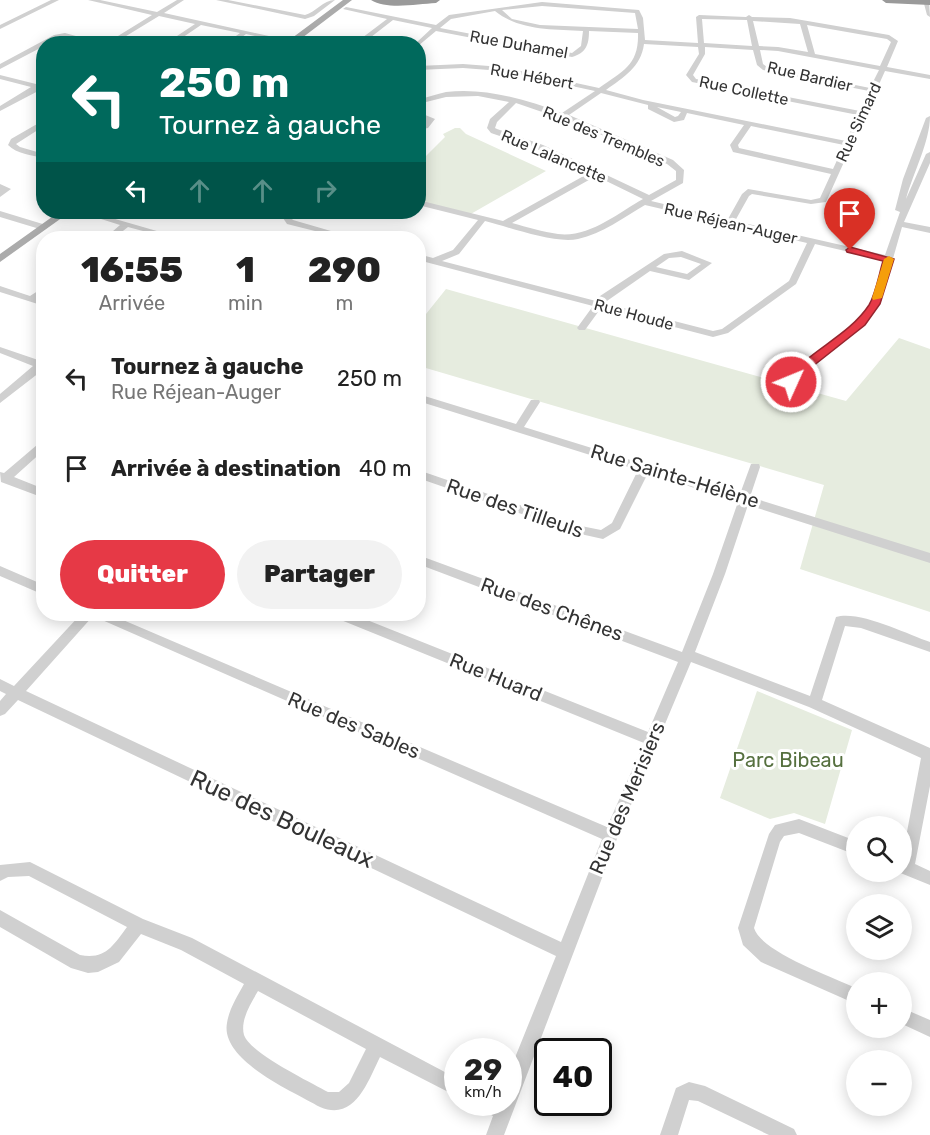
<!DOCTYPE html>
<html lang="fr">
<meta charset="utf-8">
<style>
:root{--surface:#fff;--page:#f2f2f2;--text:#222;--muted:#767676;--accent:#e63946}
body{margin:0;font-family:Rubik,sans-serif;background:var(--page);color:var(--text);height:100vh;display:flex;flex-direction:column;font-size:22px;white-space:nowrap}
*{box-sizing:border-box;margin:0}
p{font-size:20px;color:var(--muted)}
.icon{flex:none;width:33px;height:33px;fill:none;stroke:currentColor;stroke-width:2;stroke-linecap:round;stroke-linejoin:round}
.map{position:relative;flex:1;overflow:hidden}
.drawer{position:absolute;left:36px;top:231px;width:390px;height:390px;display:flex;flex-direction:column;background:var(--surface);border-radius:24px;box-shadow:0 3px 15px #0003}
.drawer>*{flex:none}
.guide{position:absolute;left:36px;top:36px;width:390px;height:183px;border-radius:24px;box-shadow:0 3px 15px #0003;background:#00695c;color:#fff;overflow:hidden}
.tools{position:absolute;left:846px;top:816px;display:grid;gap:12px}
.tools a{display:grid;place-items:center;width:66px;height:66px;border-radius:50%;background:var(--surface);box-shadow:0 3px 15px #0003;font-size:30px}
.speed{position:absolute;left:444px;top:1038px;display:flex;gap:12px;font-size:30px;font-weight:700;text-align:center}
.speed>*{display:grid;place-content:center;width:78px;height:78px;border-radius:50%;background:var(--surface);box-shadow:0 3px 15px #0003;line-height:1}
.speed small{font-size:15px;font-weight:400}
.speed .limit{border:3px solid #111;border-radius:9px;background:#fff;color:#111}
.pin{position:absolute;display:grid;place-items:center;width:51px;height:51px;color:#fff;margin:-62px -26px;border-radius:50% 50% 50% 0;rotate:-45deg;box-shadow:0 0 6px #0007}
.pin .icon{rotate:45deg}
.me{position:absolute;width:66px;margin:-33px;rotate:46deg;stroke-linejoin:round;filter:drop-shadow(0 0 4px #0008)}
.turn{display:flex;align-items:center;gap:21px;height:126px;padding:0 24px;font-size:27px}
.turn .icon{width:78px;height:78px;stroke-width:2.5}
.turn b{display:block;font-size:42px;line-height:51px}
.lanes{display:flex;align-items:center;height:57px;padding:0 24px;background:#0003;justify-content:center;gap:30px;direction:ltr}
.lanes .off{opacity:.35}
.eta{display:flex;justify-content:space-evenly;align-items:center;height:102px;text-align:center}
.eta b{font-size:36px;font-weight:800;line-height:42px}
.button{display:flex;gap:12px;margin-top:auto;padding:12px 24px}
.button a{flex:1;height:69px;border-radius:36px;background:var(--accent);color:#fff;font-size:24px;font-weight:800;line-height:69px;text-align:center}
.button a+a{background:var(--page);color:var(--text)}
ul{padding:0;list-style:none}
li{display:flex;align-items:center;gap:18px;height:90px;padding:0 24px}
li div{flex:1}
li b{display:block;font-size:22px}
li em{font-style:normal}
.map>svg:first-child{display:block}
.green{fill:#e6ecdf}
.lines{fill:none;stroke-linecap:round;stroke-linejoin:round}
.minor{fill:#d0d0d0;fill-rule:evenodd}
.major{fill:#ababab;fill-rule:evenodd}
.highway{fill:#9a9a9a;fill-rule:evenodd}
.route{fill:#e63946;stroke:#96252e;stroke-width:1.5}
.slow{fill:#f59e0b}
.labels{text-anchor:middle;stroke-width:6;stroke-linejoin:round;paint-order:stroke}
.far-street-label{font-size:16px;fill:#333;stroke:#fff}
.street-label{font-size:20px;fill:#333;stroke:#fff}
.park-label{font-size:20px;fill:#56703f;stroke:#fff}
.near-street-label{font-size:24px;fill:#333;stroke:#fff}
</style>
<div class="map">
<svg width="930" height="1135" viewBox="0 0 930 1135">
<rect width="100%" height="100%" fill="#fff"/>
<path class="green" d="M455,128H460L466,134L546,171L469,215L419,202V163L445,137L443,134Z
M446,289L846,401L899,338L930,349V612L800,569L824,485L419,366L418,324Z
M757,691L852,730L825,824L794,813L770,819L720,798Z"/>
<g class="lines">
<path class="minor" d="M51,0H59L0,29V25Z
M88,0H100L157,12L177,0H184L164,13L301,43L291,44L246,34L233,44H225L240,33L201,25L173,44H165L195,24L159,16L113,44H105L152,15Z
M216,0H228L305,15C316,12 323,0 335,0L314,16L305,19Z
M923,0H929L930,17L927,15Z
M542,2L639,10L643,18L645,40L698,43L696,17L699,15L746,17L749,15L752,17L790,18L889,35L898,41L887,67L930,75V79L885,71L826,202L811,204L752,194L749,196L735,221L885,255L900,212L895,210L903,179L926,118L930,116C930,142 913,173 906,199L926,154L930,152V163L904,222L930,227V233L902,227L880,304L864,325L803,374L791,392H783L782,390L795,370L858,321L870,304L884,260L815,244L796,284L728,333L713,337L601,308L585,330H579L577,328L593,306L418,260V254L433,258L453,250L478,220L418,205V200L503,221L589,173L537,149L491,133L487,128L490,119L509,102L478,96L446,97L418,104V100C427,97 437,94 446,92C485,87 527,100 562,113L595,91L502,71L463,68L418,70V66L463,64L502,67L599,88C623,71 639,65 638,33L589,31C589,45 586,53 572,57L436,31L418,46V44L416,43L432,28L393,20L362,44H354L387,19L343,9L346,7L436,25L449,15ZM542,6L635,13L638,29L540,25L512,19L502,10ZM495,11C520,31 552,29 583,31L581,46L572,53L440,28L451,19ZM702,19L747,20L752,46L704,43ZM753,21L800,24L808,52L778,47L759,46ZM807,25L887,39L891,42L880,66L815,54ZM644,44L698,47L699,54L686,75L692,82L858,115L846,141L643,100L606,90C624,77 641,67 644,44ZM705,47L753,50L757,65L763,70L869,91L860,111L696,79L693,75L705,54ZM760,50L778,51L879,70L870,88L767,67L763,64ZM601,93L648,105V109L674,122L684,120L687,113L744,125L730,145L733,152L831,174L820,198L811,200L748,189L742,194L728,219L651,201L683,183L684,170L673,160L569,115ZM516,103L577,124L667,164L676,171V180L649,195L543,145L497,129L495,128L497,122ZM657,107L681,112L678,116L675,117ZM751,126L844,145L833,169L739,148L738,145ZM596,176L643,199C618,213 589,238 558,234C543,232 527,227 512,223ZM645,205L807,243L789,281L722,329L713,331L604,303L650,271L689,280L712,263L682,251L664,254L600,296L596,301L442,261L459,254L485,221C509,227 554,244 578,239C602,234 624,217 645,205ZM681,257L701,264L687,274L656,267L669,258Z
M65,33L105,44C91,44 75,36 62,37C55,38 50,43 44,44V46L0,69V64L54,35Z
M0,75L36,84L44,80L42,89L0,111V106L31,87L0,79Z
M418,112L435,119L428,128L418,130V126L426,120L418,117Z
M44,120V126L16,144L20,147L44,154V158C31,155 17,154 8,145L11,139Z
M0,184L11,189L0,197Z
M0,211L46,225L47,227L43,230L0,217Z
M79,212H91L181,238H169L128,227L114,238H105L120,225Z
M288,212H296L291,218L293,220L355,238H343L287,224L283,218Z
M0,286L30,296L44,287V295L38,298L44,300V306L0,292Z
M0,347L44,362V369L0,403V394L33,366L0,353Z
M418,394L516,424L531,400H539L540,402L524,427L740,494L751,464H759L760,467L750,497L930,553V563L748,505L725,574L695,652L810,696L836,617C859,610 907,634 930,642V652L861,628L845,626L822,700L930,748V786L915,864L930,871V885L898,872H902V858L921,758L809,707L691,662L618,836L504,1135H486L493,1116L478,1108L475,1102H508V1075L556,956L18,700L5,714L0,716V701L6,694L0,691V679L14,686L81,614H109L607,827L644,743L336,618L334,614H352L648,732L678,662L418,564V555L682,652L713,574L738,502L648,473L620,529L603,539L576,533L418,478V470L581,526L601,530L612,523L638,470L418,401ZM93,616L602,839L561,942L26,691Z
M44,439V450L14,477L44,489V498L1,482L0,472L4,473Z
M0,566L44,585V595L0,576Z
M799,819L856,841V855L799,833L784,836L780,842L754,928C761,952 833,977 856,988V1004L761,962L743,945L738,928L769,834L775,825Z
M30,862L143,919L192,938L458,1079V1097L380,1057C368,1081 355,1122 320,1107C293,1091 220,1061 227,1023C229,1009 238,995 244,984L181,950L141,934L119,962L98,972L88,973L71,968L0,927V910L80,955C105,960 113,946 127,927L29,876L8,877L0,881V865ZM258,991L366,1049L349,1083L339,1092H328C310,1082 250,1053 244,1035C240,1020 251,1003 258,991Z
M902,1008L930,1020V1037L902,1024Z
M689,1082L705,1086L794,1129L797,1135H769L698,1101L689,1100L678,1135H660L676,1088Z"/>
<path class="major" d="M343,0H352L294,44H284Z
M59,212H70L0,262V254Z"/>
<path class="highway" d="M371,0H440L436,3C417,4 387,10 371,0Z
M882,0H930V5L886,3Z"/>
</g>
<path class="route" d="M850,247L894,259L880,304L865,325L803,374L795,384H787L785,382C807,351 848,337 869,305C876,293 879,274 883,261L847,252L846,250Z"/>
<path class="slow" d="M889,256L894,259L882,298L873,300L872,298L884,259Z"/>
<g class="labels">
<g class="far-street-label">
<text transform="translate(519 44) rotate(10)" y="6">Rue Duhamel</text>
<text transform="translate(532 76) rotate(10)" y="6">Rue Hébert</text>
<text transform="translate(810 76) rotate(13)" y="6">Rue Bardier</text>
<text transform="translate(744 90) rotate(12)" y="6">Rue Collette</text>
<text transform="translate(858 122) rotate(-65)" y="6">Rue Simard</text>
<text transform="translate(604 136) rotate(23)" y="6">Rue des Trembles</text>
<text transform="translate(554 156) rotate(23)" y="6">Rue Lalancette</text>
<text transform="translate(731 223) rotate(13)" y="6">Rue Réjean-Auger</text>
<text transform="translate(634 314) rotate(15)" y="6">Rue Houde</text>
</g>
<g class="street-label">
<text transform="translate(675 476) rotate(17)" y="7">Rue Sainte-Hélène</text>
<text transform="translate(515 508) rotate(19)" y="7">Rue des Tilleuls</text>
<text transform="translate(552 609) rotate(20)" y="7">Rue des Chênes</text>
<text transform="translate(496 677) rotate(22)" y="7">Rue Huard</text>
<text transform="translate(354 725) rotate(23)" y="7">Rue des Sables</text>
<text transform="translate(627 798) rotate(-67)" y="7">Rue des Merisiers</text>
</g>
<g class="park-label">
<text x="788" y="767">Parc Bibeau</text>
</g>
<g class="near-street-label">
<text transform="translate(282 819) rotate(25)" y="8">Rue des Bouleaux</text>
</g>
</g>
</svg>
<div class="tools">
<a><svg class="icon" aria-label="search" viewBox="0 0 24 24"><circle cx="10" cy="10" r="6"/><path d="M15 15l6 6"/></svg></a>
<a><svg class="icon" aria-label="layers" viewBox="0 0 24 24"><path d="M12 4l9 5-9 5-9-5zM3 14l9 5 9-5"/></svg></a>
<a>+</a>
<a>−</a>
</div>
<div class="speed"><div>29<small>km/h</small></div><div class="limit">40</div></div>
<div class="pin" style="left:850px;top:250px;background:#d93025"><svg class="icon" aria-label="arrive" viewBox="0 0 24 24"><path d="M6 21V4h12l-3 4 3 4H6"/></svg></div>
<svg class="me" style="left:791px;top:382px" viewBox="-20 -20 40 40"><circle r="17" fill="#e63946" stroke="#fff" stroke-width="3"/><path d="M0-11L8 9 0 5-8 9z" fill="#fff"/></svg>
<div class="guide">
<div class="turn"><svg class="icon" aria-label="left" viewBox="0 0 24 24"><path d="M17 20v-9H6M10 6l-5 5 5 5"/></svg><div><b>250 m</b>Tournez à gauche</div></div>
<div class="lanes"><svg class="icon" aria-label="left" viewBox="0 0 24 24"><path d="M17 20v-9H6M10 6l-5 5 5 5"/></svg><svg class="icon off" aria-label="ahead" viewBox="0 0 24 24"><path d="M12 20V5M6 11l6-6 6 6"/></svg><svg class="icon off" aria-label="ahead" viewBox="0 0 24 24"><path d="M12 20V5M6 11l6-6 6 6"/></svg><svg class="icon off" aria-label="right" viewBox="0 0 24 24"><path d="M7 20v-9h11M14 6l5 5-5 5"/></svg></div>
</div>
<section class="drawer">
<div class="eta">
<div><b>16:55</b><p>Arrivée</p></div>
<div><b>1</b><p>min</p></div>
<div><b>290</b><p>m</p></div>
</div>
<ul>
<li><svg class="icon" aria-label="left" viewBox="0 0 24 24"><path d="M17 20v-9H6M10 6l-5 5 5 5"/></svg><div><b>Tournez à gauche</b><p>Rue Réjean-Auger</p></div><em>250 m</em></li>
<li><svg class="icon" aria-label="arrive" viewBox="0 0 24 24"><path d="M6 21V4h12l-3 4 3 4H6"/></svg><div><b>Arrivée à destination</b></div><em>40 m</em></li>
</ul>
<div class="button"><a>Quitter</a><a>Partager</a></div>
</section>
</div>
